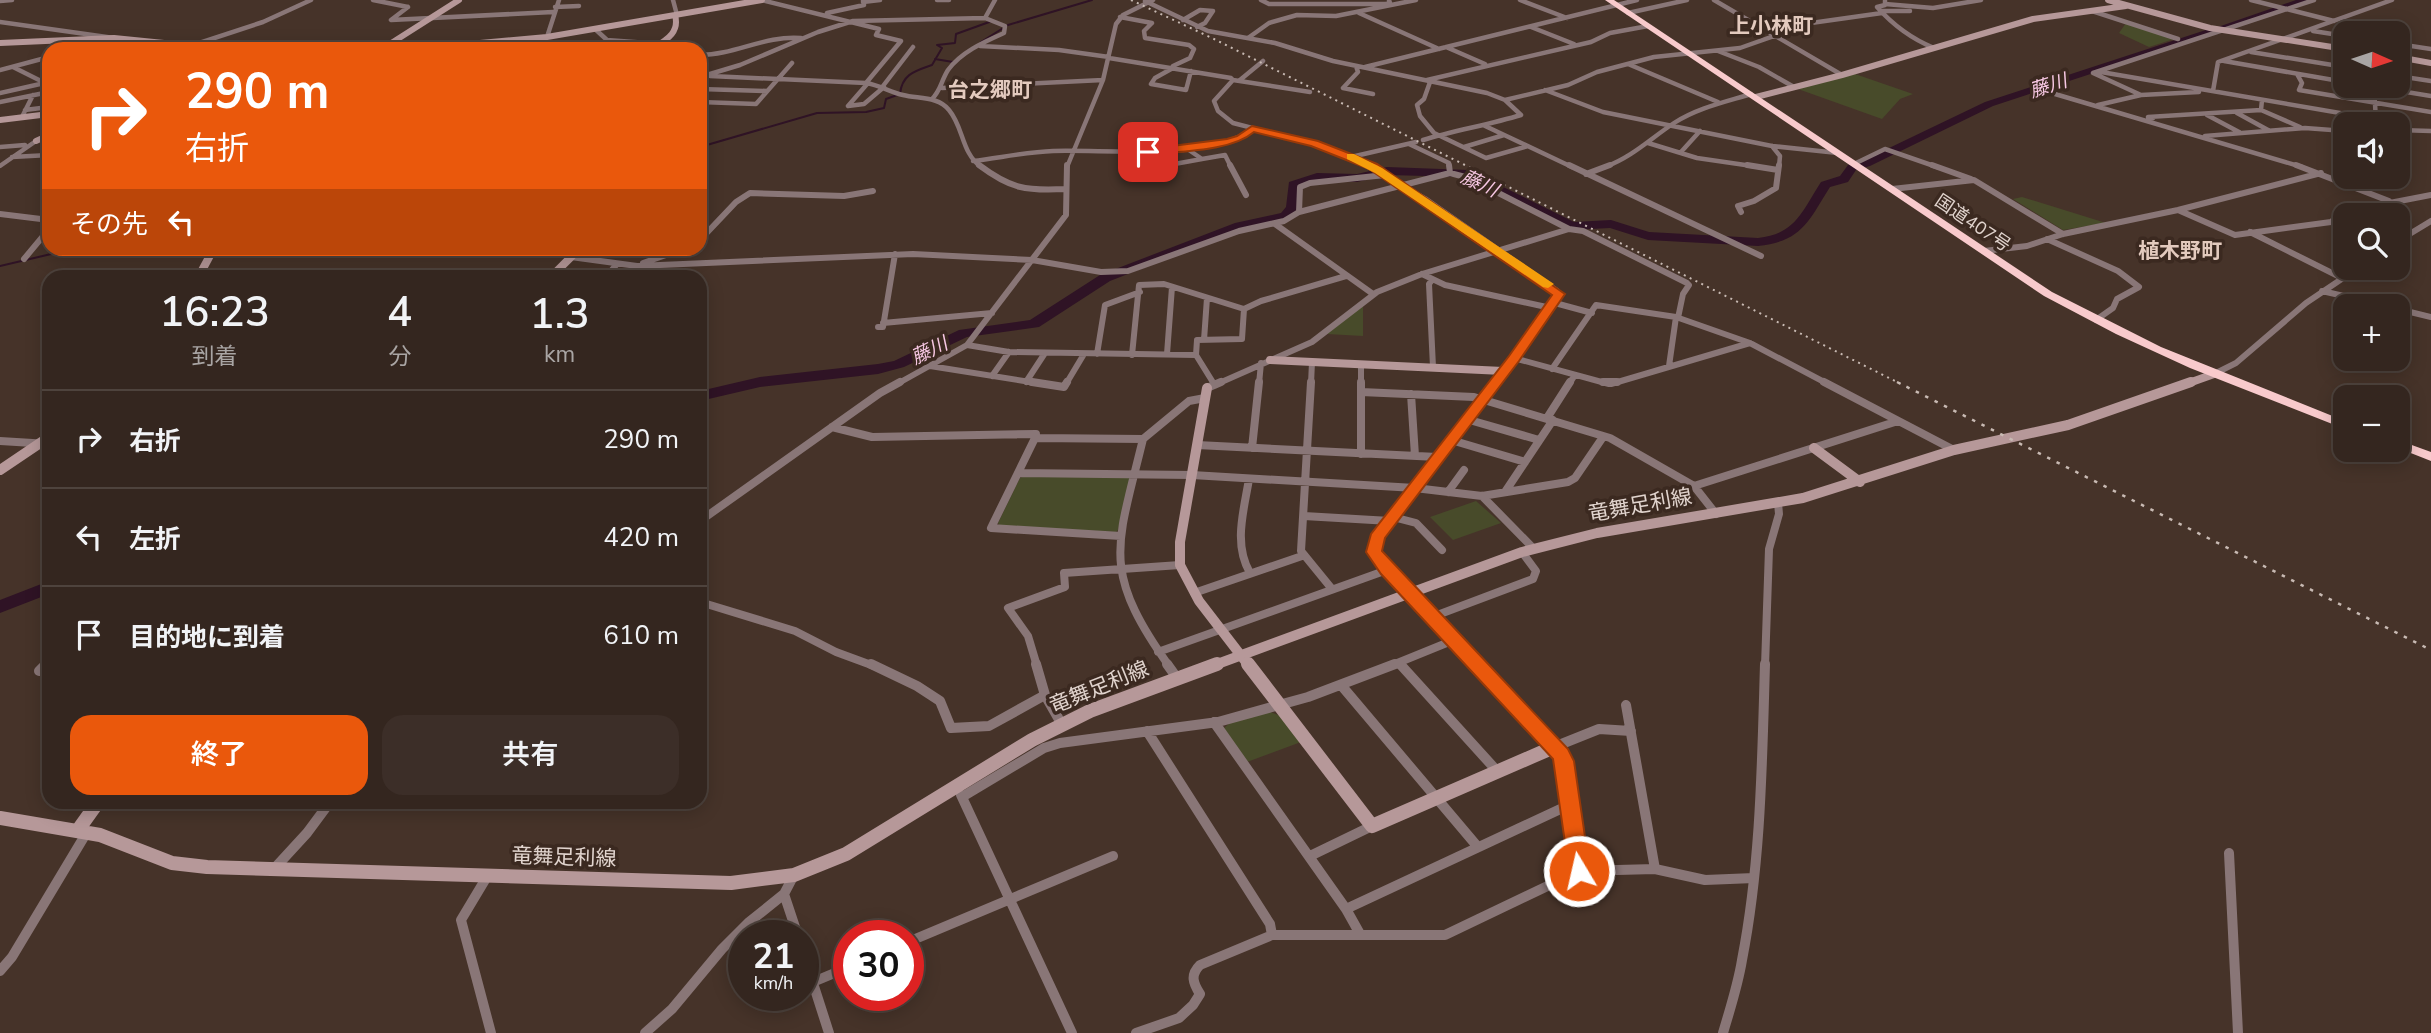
<!DOCTYPE html>
<html lang="ja">
<meta charset="utf-8">
<style>
:root{--surface:#34261f;--page:#3c2e28;--text:#f1f3f6;--muted:#a9a5a4;--line:#4e433d;--accent:#ea580c}
body{margin:0;font-family:"Nunito Sans","Noto Sans JP",sans-serif;background:var(--page);color:var(--text);height:100vh;display:flex;flex-direction:column;font-size:26px;white-space:nowrap}
*{box-sizing:border-box;margin:0}
p{font-size:23px;color:var(--muted)}
.icon{flex:none;width:38px;height:38px;fill:none;stroke:currentColor;stroke-width:2;stroke-linecap:round;stroke-linejoin:round}
.map{position:relative;flex:1;overflow:hidden}
.details{position:absolute;left:42px;top:270px;width:665px;height:539px;display:flex;flex-direction:column;background:var(--surface);border-radius:21px;box-shadow:0 4px 18px #0003,0 0 0 2px var(--line)}
.details>*{flex:none}
.top-card{position:absolute;left:42px;top:42px;width:665px;height:214px;border-radius:21px;box-shadow:0 4px 18px #0003,0 0 0 2px var(--line);background:#ea580c;color:#fff;overflow:hidden}
.needle{width:46px;rotate:93deg}
.controls{position:absolute;left:2333px;top:21px;display:grid;gap:14px}
.controls a{display:grid;place-items:center;width:77px;height:77px;border-radius:14px;background:var(--surface);box-shadow:0 4px 18px #0003,0 0 0 2px var(--line);font-size:35px}
.speed{position:absolute;left:728px;top:920px;display:flex;gap:14px;font-size:35px;font-weight:700;text-align:center}
.speed>*{display:grid;place-content:center;width:91px;height:91px;border-radius:50%;background:var(--surface);box-shadow:0 4px 18px #0003,0 0 0 2px var(--line);line-height:1}
.speed small{font-size:18px;font-weight:400}
.speed .limit{border:10px solid #d22;background:#fff;color:#111}
.pin{position:absolute;display:grid;place-items:center;width:60px;height:60px;color:#fff;margin:-30px;border-radius:14px;box-shadow:0 4px 10px #0006}
.me{position:absolute;width:77px;margin:-38px;rotate:351deg;stroke-linejoin:round;filter:drop-shadow(0 0 5px #0008)}
.turn{display:flex;align-items:center;gap:24px;height:147px;padding:0 28px;font-size:32px}
.turn .icon{width:91px;height:91px;stroke-width:2.5}
.turn b{display:block;font-size:49px;line-height:60px}
.then{display:flex;align-items:center;height:66px;padding:0 28px;background:#0003;gap:14px;font-size:26px}
.eta{display:flex;justify-content:space-evenly;align-items:center;height:119px;text-align:center}
.eta b{font-size:42px;font-weight:600;line-height:49px}
.cta{display:flex;gap:14px;margin-top:auto;padding:14px 28px}
.cta a{flex:1;height:80px;border-radius:21px;background:var(--accent);color:#fff;font-size:28px;font-weight:600;line-height:80px;text-align:center}
.cta a+a{background:var(--page);color:var(--text)}
ul{padding:0;list-style:none}
li{display:flex;align-items:center;gap:21px;height:98px;padding:0 28px;border-top:2px solid var(--line)}
li div{flex:1}
li b{display:block;font-size:26px}
li em{font-style:normal}
.map>svg:first-child{display:block}
.green{fill:#484b2a}
.lines{fill:none;stroke-linecap:round;stroke-linejoin:round}
.stream{stroke:#2f1325;stroke-width:2}
.river{fill:#2f1325;fill-rule:evenodd}
.street-far3{stroke:#897677;stroke-width:4.5}
.street-far2{stroke:#897677;stroke-width:6}
.street-far1{stroke:#897677;stroke-width:8}
.street{stroke:#897677;stroke-width:10}
.secondary-far3{stroke:#b69899;stroke-width:6}
.secondary-far2{stroke:#b69899;stroke-width:8}
.secondary-far1{stroke:#b69899;stroke-width:10}
.secondary{stroke:#b69899;stroke-width:14}
.highway{fill:#f8cacc;fill-rule:evenodd}
.rail-far1{stroke:#c8bab3;stroke-width:2;stroke-dasharray:2 4.5;stroke-linecap:butt}
.rail{stroke:#c8bab3;stroke-width:2.5;stroke-dasharray:3.5 7;stroke-linecap:butt}
.route{fill:#ea580c;stroke:#983908;stroke-width:2}
.slow{fill:#f59e0b}
.labels{text-anchor:middle;stroke-width:7;stroke-linejoin:round;paint-order:stroke}
.far-street-label{font-size:18px;fill:#e1d4ce;stroke:#3b2920}
.far-water-label{font-size:19px;font-style:italic;fill:#f8c8e4;stroke:#3b2920}
.far-quarter-label{font-size:21px;font-weight:bold;fill:#e3cabe;stroke:#3b2920}
.street-label{font-size:21px;fill:#e1d4ce;stroke:#3b2920}
</style>
<div class="map">
<svg width="2431" height="1033" viewBox="0 0 2431 1033">
<rect width="100%" height="100%" fill="#463329"/>
<path class="green" d="M2126,23L2174,39L2149,47L2119,33Z
M1855,74L1913,94L1900,99L1882,119L1798,89Z
M2022,197L2106,223L2063,230L2013,199Z
M1363,305V336L1327,334Z
M1027,475L1131,478L1118,530L1116,532L1000,526L998,523L1020,478Z
M1476,501L1501,523L1453,540L1430,517Z
M1270,712L1281,716L1301,742L1247,762L1224,728L1231,722Z"/>
<g class="lines">
<path class="stream" d="M981,42L1008,25L1092,0
M935,59L953,62
M700,147L817,113L866,112L884,108L886,99L900,94C902,74 915,71 932,65L942,48L937,45L955,43L956,34L992,21
M0,266L64,251L88,255L140,248"/>
<path class="river" d="M2296,0H2310L2223,30L2215,28Z
M2212,28L2217,31L2215,33L1993,106L1870,166L1856,170L1848,182L1830,187C1808,222 1802,241 1758,246L1648,240L1610,228L1572,230L1467,177L1387,175L1357,182L1318,181L1299,187L1298,208L1289,219L1243,229L1110,281L1039,327L967,337L904,367L878,374L760,387L700,401V391L760,377L878,364L894,361L959,330L1030,320L1100,275L1235,223L1281,213L1286,207L1289,182L1317,173L1357,174L1387,167L1469,170L1574,222L1611,220L1649,232L1758,238C1796,234 1802,211 1821,182L1840,176L1848,165L1862,161L1985,102Z
M49,581V594L0,613V600Z"/>
<path class="street-far3" d="M373,0L408,7
M673,0L677,15
M761,0L879,29L876,35L901,41L866,83
M937,0H949
M1261,0L1269,4H1386L1390,3L1389,0
M1520,0L1567,18
M1714,0L1842,75
M2251,0L2334,21
M0,1L12,0
M1145,1L1208,31L1275,43L1333,61L1487,93L1505,100L1521,115C1488,125 1456,130 1423,140
M1885,1V5L1877,7C1893,25 1912,39 1934,48
M863,2L880,0
M1885,4L1933,8L1981,0
M408,7L391,20L553,12
M555,7L579,6
M1880,11H1910
M2092,11L2178,39
M827,13L864,5L863,0
M1359,13L1439,49
M1628,13L1687,0
M1120,17L1152,23L1144,31L1145,38L1189,45L1194,49L1190,58L1173,66
M985,18L995,0
M1183,20L1200,10L1213,11L1205,23L1197,27
M0,22L114,38
M1531,27L1574,44
M595,29L607,40L661,44
M2313,31L2345,36
M1248,38L1269,23L1297,15L1336,16L1416,0
M2398,44L2431,49
M980,46L1059,50L1109,57
M1446,47L1485,64
M80,49L117,39
M181,49L263,22L311,0
M507,49L547,37L559,0
M1718,51L1759,67L1794,87
M2251,52L2345,67
M700,55C735,55 765,35 801,38
M1109,58L1231,78L1233,80L1214,101L1218,111L1233,123L1319,145L1369,167
M2224,61L2345,82
M1628,64L1718,102
M1356,66L1358,72L1343,88L1373,94
M13,67L45,83
M1365,67L1637,0
M1173,68L1155,78L1151,84L1186,90L1191,71
M0,70L49,57
M2101,72L2375,119
M2297,74L2302,83L2299,90L2431,112
M710,76L866,83C879,85 890,92 903,95C918,99 938,96 949,110C964,128 961,152 981,167
M2398,76L2431,81
M700,77L740,65L818,32L853,21L985,18L1005,26L1004,33C984,42 961,52 948,70C941,81 941,90 932,99
M1233,80L1310,92
M1240,80L1263,61
M1427,80L1591,42L1610,33L1648,26
M1430,82L1424,99L1417,105L1420,116L1434,133L1486,158L1528,146
M868,83L848,106L864,104L884,87
M883,86L913,47
M2370,86L2431,96
M2374,86L2376,121
M942,88L1103,80
M700,89L767,91
M1545,90L1603,112L1772,146L1838,153
M2213,91L2218,62L2392,0
M0,93L49,82
M2055,94L2302,167
M2141,95L2093,73L2314,0
M1505,100L1568,85L1597,72L1654,57L1740,48L1811,23L1882,13
M0,102L49,92
M700,102L756,104L792,63
M2098,105L2141,95L2199,92
M25,110L49,107
M2261,110L2300,127
M2237,113L2268,130
M2207,115L2239,132
M22,117L33,95
M2153,118L2148,117L2261,110L2262,100
M1483,125L1572,167
M2398,130L2431,131
M2205,136L2305,128L2345,131
M1648,143L1697,158L1759,167
M1409,144L1449,163V167
M1772,146L1780,156L1779,167
M0,147L25,145
M1464,147L1504,135
M1186,148L1202,159L1225,155L1231,167
M1681,152L1700,131
M12,157L49,155
M1351,157L1416,142
M973,161C999,158 1026,152 1053,151C1108,149 1207,162 1252,129
M1854,164L1885,149L1937,167
M0,166L36,141
M1067,167L1103,80L1116,24L1123,15L1153,0
M1158,167L1202,159
M1605,167C1632,157 1650,139 1674,123C1697,108 1725,102 1751,94"/>
<path class="street-far2" d="M979,165C1011,189 1026,191 1065,189
M1161,165L1157,166L1162,175
M1230,165L1246,195
M1366,165L1425,199L1557,291L1558,298L1503,371
M1449,165L1450,173
M1569,165L1761,256
M1747,165L1778,170
M1932,165L1971,179
M2296,165L2389,201
M1586,174L1610,165
M1892,189L1974,180L2063,234
M2178,210L2235,235L2331,222L2343,212L2431,195
M1299,212L1450,173L1469,178L1569,229L1583,231L1687,283L1689,285L1683,294L1678,318
M1741,212L1738,206L1754,201L1776,188L1779,165
M0,214L49,220
M1275,224L1373,294
M2250,232L2342,278
M2047,239L2118,271L2139,287L2117,299L2113,308L2096,320
M700,240L736,202L750,193L844,196L873,191
M2398,241L2431,221
M1984,251L2027,246L2063,234L2178,210L2321,173
M571,257L637,266L913,254L1032,260L1101,272L1128,271L1239,231L1284,221L1299,212L1300,187L1310,183L1385,175
M24,259L49,229
M643,263L686,248
M1422,274L1445,285L1551,308
M607,276L616,265
M1432,280L1429,284L1433,367
M2322,291L2387,306
M1555,303L1592,313
M2398,309L2431,317
M883,323L992,313
M878,327H883L895,254
M1204,340L1207,298
M967,345L1009,352L1196,355
M1097,354L1105,305L1140,292
M1167,354L1172,287
M1132,355L1139,285L1164,284L1244,309L1261,301L1346,276
M1514,358L1609,384
M1361,364V384
M930,366L1043,384
M1669,366L1676,317
M1552,369L1596,305L1676,317L1750,343L1828,384
M2214,374L2236,363L2306,303L2358,268
M992,376L1009,352
M1026,382L1045,353
M897,384L967,345L1066,215L1067,165
M1066,384L1084,354
M1214,384L1196,355L1197,340L1242,339L1244,309
M1217,384L1312,342L1377,292L1422,274L1569,229
M1259,384L1261,363
M1311,384L1312,362
M1569,384L1575,375
M1611,384L1750,343"/>
<path class="street-far1" d="M1032,382L1064,387L1067,382
M1311,382L1301,551L1332,589
M1361,382V454
M1603,382H1617
M1824,382L1954,450
M1207,388L1221,382
M1361,392L1474,397L1610,438L1694,486L1716,514
M1411,394L1415,456
M1547,418L1570,382
M1466,419L1539,440
M832,427L872,437L1036,434L1035,438L1143,439L1189,401L1205,398
M1035,438L991,528L1121,536
M1143,439C1117,547 1100,569 1169,666
M1451,440L1525,462
M0,441L49,444
M1197,445L1437,457
M1252,448L1259,382
M1018,473L1192,475L1415,488L1482,496L1568,482L1575,478L1603,437
M1249,479C1244,510 1233,544 1250,573
M1694,486L1898,421
M1448,492L1464,470
M1505,492L1553,420
M1482,496L1533,548
M1304,516L1390,521
M1393,517L1416,523L1442,550
M700,521L880,393L900,382
M1194,593L1302,556
M700,602L795,631L836,652L874,666
M1432,617L1533,579L1536,571L1522,552
M1158,652L1387,570
M1399,663L1402,666
M44,666L49,661
M1037,666L1028,636L1008,608L1065,587L1064,573L1180,565
M1390,666L1454,640
M1765,666L1769,549L1779,514L1778,503"/>
<path class="street" d="M46,664L39,671H49
M871,664L917,686L940,701L951,728L989,726L1045,695
M1036,664L1045,695L1061,723
M1167,664L1177,678
M1400,664L1497,771
M1341,685L1477,846
M1626,705L1655,869
M1214,722L1346,909L1360,934
M1147,731L1270,924L1272,935H1445L1579,871L1655,869L1705,880L1754,878
M961,795L1072,1033
M962,797L1044,748L1060,743L1218,722L1308,697L1395,664
M2229,853L2238,1033
M1310,856L1372,826
M273,870L307,833L330,802
M1579,871L1564,761L1554,747L1599,729L1631,731
M488,875L461,920L491,1033
M784,894L798,936
M1346,909L1569,805
M908,942L1113,856
M803,952L829,1033
M0,971L12,957L87,832
M813,982L849,967
M645,1033L672,1009L722,949L748,923L784,894L794,875
M1136,1033L1179,1018L1193,1005L1200,994C1193,983 1190,975 1200,965L1272,935
M1723,1033C1730,1009 1738,985 1742,960C1761,863 1762,763 1765,664"/>
<path class="secondary-far3" d="M2108,0L2210,28L2345,49
M0,43L114,38L224,49
M382,49L459,0
M414,49L547,37L762,0
M652,49C666,40 680,33 675,15
M2398,57L2431,63
M1756,97L1842,75L2033,19L2126,6
M0,120L49,114
M36,141L49,135"/>
<path class="secondary-far2" d="M199,276L214,248
M552,276L580,248
M1270,360L1503,371
M1493,384L1503,371
M2186,384L2214,374"/>
<path class="secondary-far1" d="M1207,388L1180,542V565L1199,601L1249,666
M1814,448L1860,482
M0,470L49,437
M1212,666L1522,552L1597,533L1803,498L1954,450L2068,425L2191,382
M1478,666L1387,570L1374,552L1377,537L1495,382"/>
<path class="secondary" d="M1248,664L1372,826L1554,747L1476,664
M0,818L100,835L172,863L207,867L731,883L794,875L846,854L1032,740L1090,711L1217,664
M78,830L98,802"/>
<path class="highway" d="M1605,0H1614L2052,292L2161,347L2345,421V429L2190,368L2116,334L2044,296Z
M2398,440L2431,452V461L2398,448Z"/>
<path class="rail-far1" d="M1131,0L1214,39L1901,384"/>
<path class="rail" d="M1897,382L2431,650"/>
</g>
<path class="route" d="M1252,126L1318,141L1377,164L1565,294L1519,361L1385,538L1382,551L1568,749L1574,761L1590,871L1587,877L1579,880L1572,877L1569,871L1553,759L1381,574L1366,552L1371,534L1509,356L1552,295L1369,169L1311,146L1254,132C1230,152 1179,151 1148,155L1143,152L1148,149L1227,139L1237,136Z"/>
<path class="slow" d="M1347,154H1354L1382,168L1554,284L1548,288L1543,287L1375,173L1347,159Z"/>
<g class="labels">
<g class="far-street-label">
<text transform="translate(1973 223) rotate(34)" y="6">国道407号</text>
</g>
<g class="far-water-label">
<text transform="translate(2048 85) rotate(-18)" y="7">藤川</text>
<text transform="translate(1480 183) rotate(25)" y="7">藤川</text>
<text transform="translate(929 350) rotate(-26)" y="7">藤川</text>
</g>
<g class="far-quarter-label">
<text x="1771" y="33">上小林町</text>
<text x="990" y="97">台之郷町</text>
<text x="2180" y="258">植木野町</text>
</g>
<g class="street-label">
<text transform="translate(1640 505) rotate(-10)" y="7">竜舞足利線</text>
<text transform="translate(1099 687) rotate(-22)" y="7">竜舞足利線</text>
<text transform="translate(564 857) rotate(2)" y="7">竜舞足利線</text>
</g>
</g>
</svg>
<div class="controls">
<a><svg class="needle" viewBox="-14 -14 28 28"><path d="M0-13l5 13h-10z" fill="#e53935"/><path d="M0 13l5-13h-10z" fill="#a9a5a4"/></svg></a>
<a><svg class="icon" aria-label="sound" viewBox="0 0 24 24"><path d="M4 9h4l5-4v14l-5-4H4zM17 9q2 3 0 6"/></svg></a>
<a><svg class="icon" aria-label="search" viewBox="0 0 24 24"><circle cx="10" cy="10" r="6"/><path d="M15 15l6 6"/></svg></a>
<a>+</a>
<a>−</a>
</div>
<div class="speed"><div>21<small>km/h</small></div><div class="limit">30</div></div>
<div class="pin" style="left:1148px;top:152px;background:#d93025"><svg class="icon" aria-label="arrive" viewBox="0 0 24 24"><path d="M6 21V4h12l-3 4 3 4H6"/></svg></div>
<svg class="me" style="left:1579px;top:871px" viewBox="-20 -20 40 40"><circle r="17" fill="#ea580c" stroke="#fff" stroke-width="3"/><path d="M0-11L8 9 0 5-8 9z" fill="#fff"/></svg>
<div class="top-card">
<div class="turn"><svg class="icon" aria-label="right" viewBox="0 0 24 24"><path d="M7 20v-9h11M14 6l5 5-5 5"/></svg><div><b>290 m</b>右折</div></div>
<div class="then">その先<svg class="icon" aria-label="left" viewBox="0 0 24 24"><path d="M17 20v-9H6M10 6l-5 5 5 5"/></svg></div>
</div>
<section class="details">
<div class="eta">
<div><b>16:23</b><p>到着</p></div>
<div><b>4</b><p>分</p></div>
<div><b>1.3</b><p>km</p></div>
</div>
<ul>
<li><svg class="icon" aria-label="right" viewBox="0 0 24 24"><path d="M7 20v-9h11M14 6l5 5-5 5"/></svg><div><b>右折</b></div><em>290 m</em></li>
<li><svg class="icon" aria-label="left" viewBox="0 0 24 24"><path d="M17 20v-9H6M10 6l-5 5 5 5"/></svg><div><b>左折</b></div><em>420 m</em></li>
<li><svg class="icon" aria-label="arrive" viewBox="0 0 24 24"><path d="M6 21V4h12l-3 4 3 4H6"/></svg><div><b>目的地に到着</b></div><em>610 m</em></li>
</ul>
<div class="cta"><a>終了</a><a>共有</a></div>
</section>
</div>
